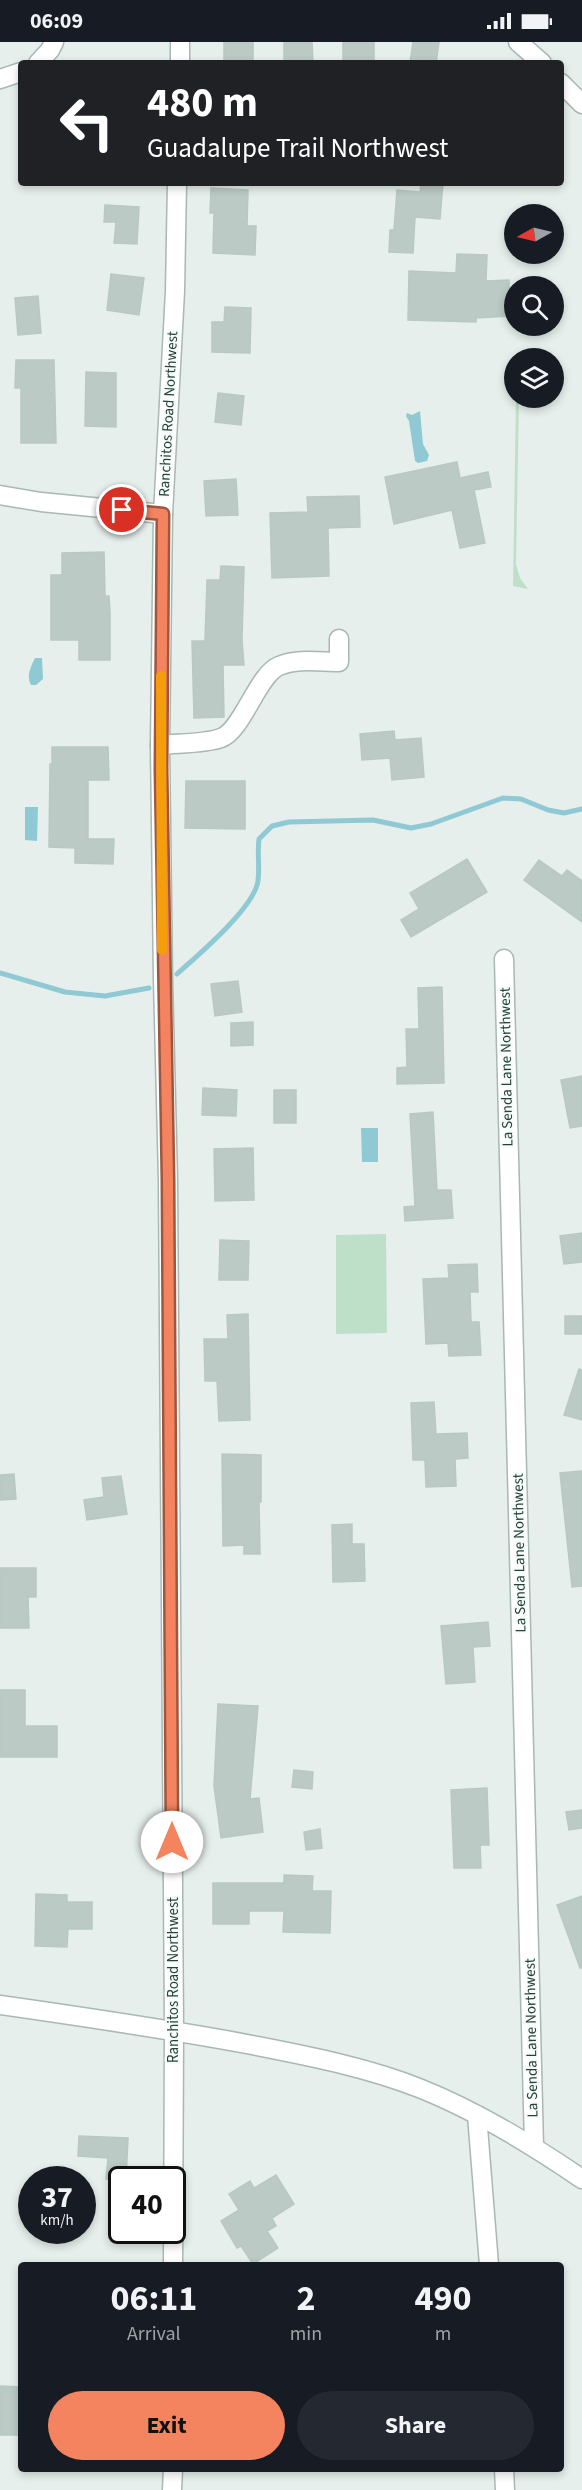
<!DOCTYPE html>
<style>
:root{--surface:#171b24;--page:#242831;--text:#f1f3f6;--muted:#9ea1a6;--accent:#f4845f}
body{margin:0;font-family:"Source Sans 3",sans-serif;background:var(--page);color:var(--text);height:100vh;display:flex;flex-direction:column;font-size:22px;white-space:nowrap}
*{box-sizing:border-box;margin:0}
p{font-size:20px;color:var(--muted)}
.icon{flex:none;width:33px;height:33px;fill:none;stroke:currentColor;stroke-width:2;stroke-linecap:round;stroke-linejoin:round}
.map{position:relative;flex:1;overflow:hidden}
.sheet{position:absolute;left:18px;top:2220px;width:546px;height:210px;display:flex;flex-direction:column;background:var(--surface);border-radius:6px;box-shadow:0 3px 9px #0003}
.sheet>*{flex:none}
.hud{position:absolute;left:18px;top:18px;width:546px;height:126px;border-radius:6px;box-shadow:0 3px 9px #0003;background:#202124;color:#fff;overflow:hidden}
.needle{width:39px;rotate:262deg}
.buttons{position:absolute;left:504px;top:162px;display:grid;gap:12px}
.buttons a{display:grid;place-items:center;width:60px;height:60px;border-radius:50%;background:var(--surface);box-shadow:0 3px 9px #0003;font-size:30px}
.speed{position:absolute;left:18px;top:2124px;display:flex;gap:12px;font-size:30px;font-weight:700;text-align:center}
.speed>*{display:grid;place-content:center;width:78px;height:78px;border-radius:50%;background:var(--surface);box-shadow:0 3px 9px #0003;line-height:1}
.speed small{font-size:15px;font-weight:400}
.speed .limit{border:3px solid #111;border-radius:9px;background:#fff;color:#111}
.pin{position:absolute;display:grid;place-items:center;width:51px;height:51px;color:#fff;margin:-26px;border:3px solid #fff;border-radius:50%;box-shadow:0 2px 6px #0007}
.me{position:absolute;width:66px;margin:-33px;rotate:0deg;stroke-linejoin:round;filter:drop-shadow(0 0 4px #0008)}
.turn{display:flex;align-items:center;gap:21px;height:126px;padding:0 30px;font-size:27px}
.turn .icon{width:78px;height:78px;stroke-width:2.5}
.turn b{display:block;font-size:42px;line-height:51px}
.eta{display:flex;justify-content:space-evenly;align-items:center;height:102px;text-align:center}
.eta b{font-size:36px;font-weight:700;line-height:42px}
.primary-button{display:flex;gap:12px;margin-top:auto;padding:12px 30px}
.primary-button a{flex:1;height:69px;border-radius:36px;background:var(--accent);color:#111;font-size:24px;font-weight:700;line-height:69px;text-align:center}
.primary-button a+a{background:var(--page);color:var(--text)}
.status{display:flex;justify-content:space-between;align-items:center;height:42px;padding:0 30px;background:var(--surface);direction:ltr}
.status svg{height:16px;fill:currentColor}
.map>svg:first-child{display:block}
.green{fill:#bfe0c8}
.water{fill:#8ec9d4}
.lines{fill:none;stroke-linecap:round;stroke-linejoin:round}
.stream{stroke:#8ec9d4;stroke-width:5}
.building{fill:#bbcac4;stroke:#b8c9c2;stroke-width:1.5}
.minor-casing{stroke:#a8b8b2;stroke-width:21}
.tertiary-casing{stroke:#a8b8b2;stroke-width:21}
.minor{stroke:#fff;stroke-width:18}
.tertiary{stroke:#fff;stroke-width:18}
.route-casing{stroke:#9f563e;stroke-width:15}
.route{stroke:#f4845f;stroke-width:10}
.slow{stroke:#f59e0b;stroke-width:10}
.labels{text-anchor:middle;stroke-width:4.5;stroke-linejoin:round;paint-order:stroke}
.street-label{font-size:15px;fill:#24423a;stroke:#f7fbf9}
</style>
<div class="status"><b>06:09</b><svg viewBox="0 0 49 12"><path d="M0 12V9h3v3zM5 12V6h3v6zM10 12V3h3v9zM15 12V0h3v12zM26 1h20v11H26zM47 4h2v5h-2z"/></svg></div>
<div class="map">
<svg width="582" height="2448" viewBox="0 0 582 2448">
<rect width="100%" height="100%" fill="#e6efeb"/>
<path class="green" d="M516,356H519L516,522L520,536L528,547L513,544Z
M386,1192L387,1291L336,1292V1193Z"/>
<path class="water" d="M420,369L423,402L429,413L427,419L418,421L415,419L409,379L406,374L407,371L412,373Z
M35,616H42L43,637L36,643H31C26,634 31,624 35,616Z
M25,765H38L37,799L25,798Z
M361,1086H378V1120H362Z"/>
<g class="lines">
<path class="stream" d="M0,931L65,950L105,954L149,946
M177,932C197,914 254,866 258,839C260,825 257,811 259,797L272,784L289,780L373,778L411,786L431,782L503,756L521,757L548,768L564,771L582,767"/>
</g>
<path class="building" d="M224,0H253V21H224Z
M284,0H312L313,21H284Z
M343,0H374V21H343Z
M413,0H439L436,21H410Z
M421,141H443L440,177L415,175L413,211L389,210L390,188H394L397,148L420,150Z
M211,146L248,148L247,184H256L255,213L213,211L214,171H210Z
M105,163L139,165L137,202L114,201L116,180H104Z
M457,212L487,213L486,239L509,238L510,274L476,276V280L408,278L409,229L456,231Z
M111,232L144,236L139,273L107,268Z
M38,254L41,291L18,293L15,256Z
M225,265L251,266L250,311L212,310V280H224Z
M16,318H54L56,401H21V346H15Z
M86,330L116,331V385L85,384Z
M218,351L244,354L241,383L215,380Z
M457,420L460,436L488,430L491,445L474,448L485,501L460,506L452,468L394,482L385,435Z
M236,437L238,473L206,474L204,439Z
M359,454L360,485L328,486L329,534L272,536L270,471L308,470L307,455Z
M104,510L105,554H109L110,570V618H79V598H51V533H62V511Z
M221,524L244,525L242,598L244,623H223L224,675L194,676L192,599H205L207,538H220Z
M394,689L395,698L421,696L424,735L392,738L390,716L362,718L360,692Z
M52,705H108L109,738H88V797H114L113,822L75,821V806L49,805L50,722H52Z
M186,739H245V787L185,786Z
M467,817L487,850L411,895L401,878L419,867L410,851Z
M539,818L562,834L567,828L582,839V880L524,838Z
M238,939L242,970L215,974L211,942Z
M442,945L444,1041L397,1042V1026L407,1025L406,987H419L418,946Z
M253,980V1003L231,1004V981Z
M582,1034V1084L570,1086L561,1038Z
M203,1046L237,1048L236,1074L202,1073Z
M274,1048H296V1081H274Z
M433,1070L437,1148H451L453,1176L405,1179L404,1165L415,1164L410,1072Z
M253,1106L254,1158L215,1159L214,1107Z
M582,1191V1220L564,1222L560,1194Z
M220,1198L249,1199L248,1238H219Z
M477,1222L478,1250H470L471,1280H479L481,1313L449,1314L448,1301L426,1302L423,1237L449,1236L448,1223Z
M248,1272L250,1378L219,1379L217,1339H205L204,1297H228L227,1273Z
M565,1274H582V1292H565Z
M579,1327L582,1328V1378L564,1373Z
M434,1360L436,1392L467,1391L468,1416L455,1417L456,1444L426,1445L425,1418H413L411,1361Z
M222,1412L261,1413V1460H259L260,1512H244V1503L223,1504Z
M582,1429V1544L572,1545L560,1431Z
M14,1432L16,1457L0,1458V1433Z
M121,1434L127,1472L87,1478L84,1458L104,1455L102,1436Z
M352,1482V1502H364L365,1539L333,1540L332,1483Z
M0,1526H36V1555H28L29,1586H0Z
M488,1580L490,1604L473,1605L475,1640L446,1642L441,1584Z
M0,1648H25V1684H57V1715H0Z
M218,1662L258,1664L250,1757L259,1756L263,1790L221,1796L214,1744Z
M294,1728L313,1730L312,1747L292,1745Z
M487,1746L489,1803H480L481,1826H454L451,1748Z
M582,1768V1786L569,1788L566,1770Z
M320,1787L322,1806L306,1808L304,1790Z
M284,1833L313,1834L312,1849H331L330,1891L283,1890L284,1869H249V1882H213V1841H284Z
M36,1852L67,1853V1860H92V1887H68L67,1905L35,1904Z
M582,1854V1926H580L557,1863Z
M79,2094L128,2096L126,2138L106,2137L108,2116L78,2114Z
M276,2133L294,2162L272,2176L276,2184L267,2189L278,2206L253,2222L241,2204L237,2206L221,2179L239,2168L229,2152L250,2139L254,2146Z
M0,2344L21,2345V2393H0Z"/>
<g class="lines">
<g class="minor-casing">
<path id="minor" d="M518,0L542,21
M38,21L50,8L54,0
M0,37L21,30
M561,41L582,62
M0,453L41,460L163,472
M160,703C178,701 205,702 221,696C242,689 258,632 279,624C297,616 320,620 339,620V597
M504,917L534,2104
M477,2073L489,2223
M173,2223L174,1988
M504,2427L505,2448
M172,2448L173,2427"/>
</g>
<g class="tertiary-casing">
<path id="tertiary" d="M180,21V0
M0,1963C84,1975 168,1987 252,2003C308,2014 366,2025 419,2046C477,2069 531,2102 582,2137
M174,1988L168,1138L163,938L160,703L163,472L175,249L177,141"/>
</g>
<use href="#minor" class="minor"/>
<use href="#tertiary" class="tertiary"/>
</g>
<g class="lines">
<g class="route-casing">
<path id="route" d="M122,468L163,472L161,727L168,1138L172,1800"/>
</g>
<use href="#route" class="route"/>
<path class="slow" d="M161,634L162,908"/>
</g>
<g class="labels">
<g class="street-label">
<text transform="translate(168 372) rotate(-87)" y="5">Ranchitos Road Northwest</text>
<text transform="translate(506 1025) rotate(-91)" y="5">La Senda Lane Northwest</text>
<text transform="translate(519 1511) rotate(-91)" y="5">La Senda Lane Northwest</text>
<text transform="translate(173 1938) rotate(-90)" y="5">Ranchitos Road Northwest</text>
<text transform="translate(531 1996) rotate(-91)" y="5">La Senda Lane Northwest</text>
</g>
</g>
</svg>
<div class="buttons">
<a><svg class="needle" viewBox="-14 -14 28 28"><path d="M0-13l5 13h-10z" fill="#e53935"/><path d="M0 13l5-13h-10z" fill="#9ea1a6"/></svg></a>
<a><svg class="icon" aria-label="search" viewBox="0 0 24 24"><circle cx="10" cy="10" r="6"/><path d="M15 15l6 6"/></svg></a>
<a><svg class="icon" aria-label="layers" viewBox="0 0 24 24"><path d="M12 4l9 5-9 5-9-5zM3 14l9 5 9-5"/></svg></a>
</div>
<div class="speed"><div>37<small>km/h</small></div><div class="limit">40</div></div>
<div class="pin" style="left:122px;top:468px;background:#d93025"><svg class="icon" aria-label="arrive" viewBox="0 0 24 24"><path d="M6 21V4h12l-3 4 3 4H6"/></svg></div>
<svg class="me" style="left:172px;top:1800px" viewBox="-20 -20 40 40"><circle r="19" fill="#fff"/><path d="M0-13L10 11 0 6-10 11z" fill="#f4845f"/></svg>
<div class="hud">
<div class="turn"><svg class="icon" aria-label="left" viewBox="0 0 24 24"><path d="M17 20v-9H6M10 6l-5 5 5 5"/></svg><div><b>480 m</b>Guadalupe Trail Northwest</div></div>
</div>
<section class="sheet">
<div class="eta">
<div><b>06:11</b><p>Arrival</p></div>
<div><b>2</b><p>min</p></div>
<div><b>490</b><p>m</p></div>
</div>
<div class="primary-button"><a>Exit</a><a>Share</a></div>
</section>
</div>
